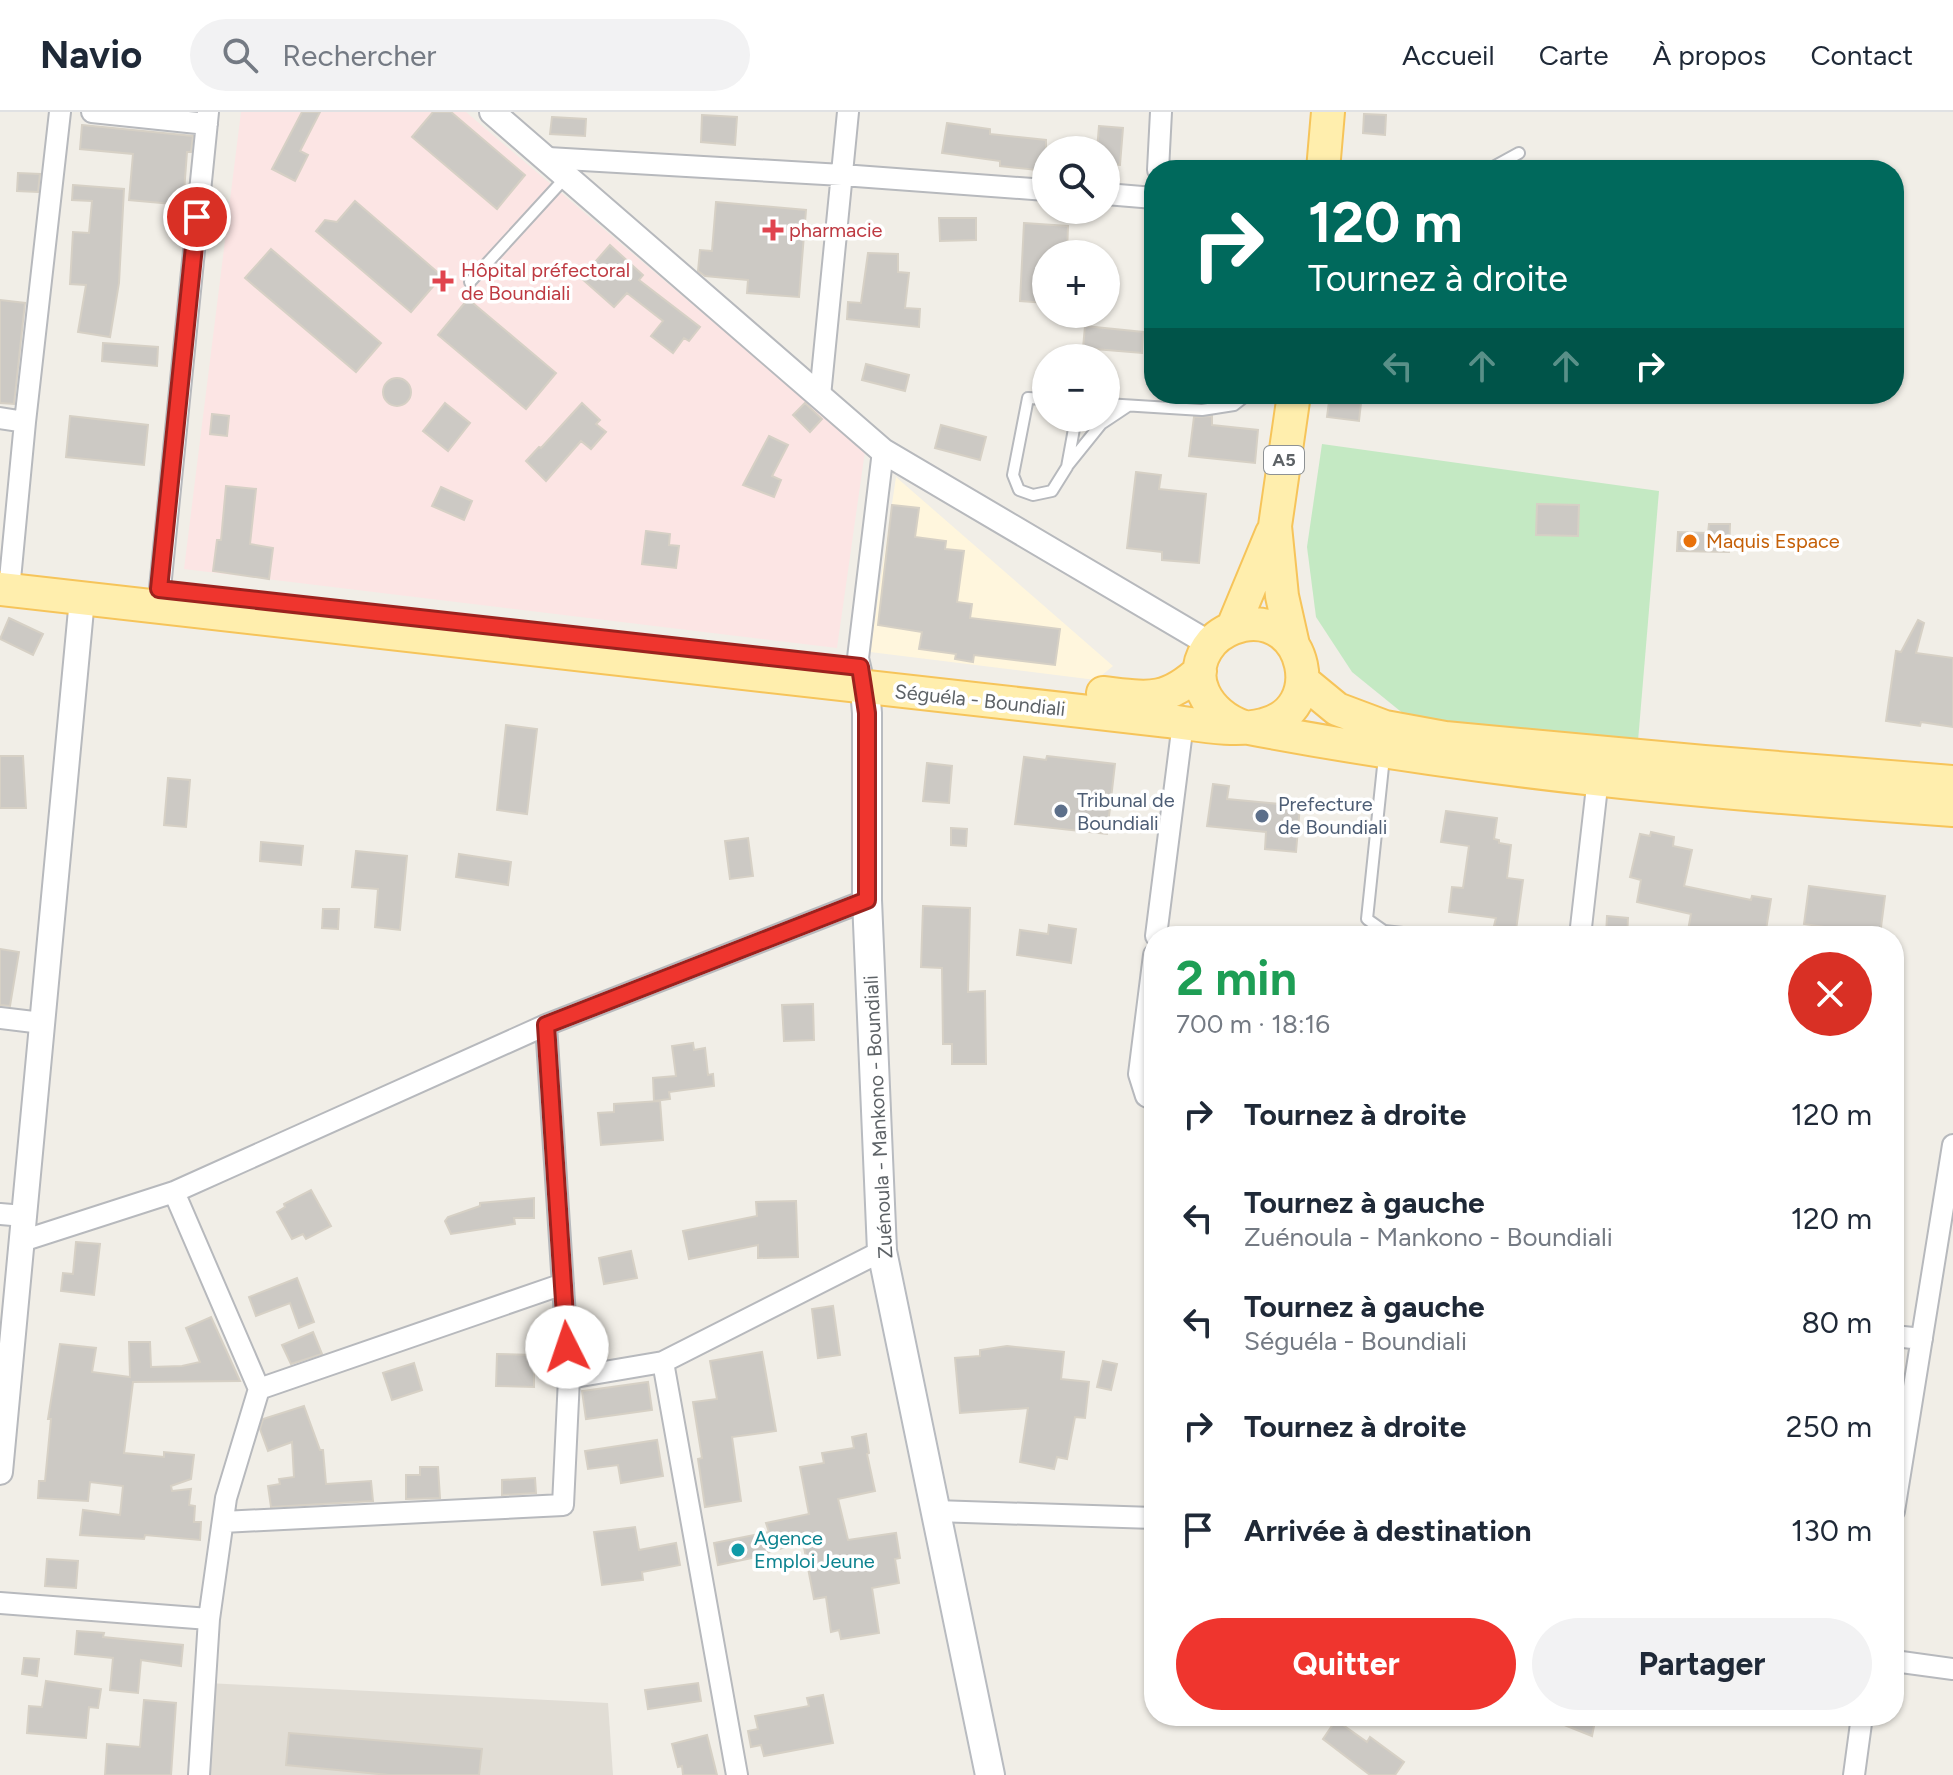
<!DOCTYPE html>
<html lang="fr">
<meta charset="utf-8">
<style>
:root{--surface:#fff;--page:#f2f2f3;--text:#1f2937;--muted:#747a83;--line:#e0e1e3;--accent:#ef352e}
body{margin:0;font-family:Figtree,sans-serif;background:var(--page);color:var(--text);height:100vh;display:flex;flex-direction:column;font-size:30px;white-space:nowrap}
*{box-sizing:border-box;margin:0}
p{font-size:26px;color:var(--muted)}
.icon{flex:none;width:44px;height:44px;fill:none;stroke:currentColor;stroke-width:2;stroke-linecap:round;stroke-linejoin:round}
.map{position:relative;flex:1;overflow:hidden}
.sheet{position:absolute;left:1144px;top:814px;width:760px;height:800px;display:flex;flex-direction:column;background:var(--surface);border-radius:32px;box-shadow:0 2px 6px #0004}
.sheet>*{flex:none}
.hud{position:absolute;left:1144px;top:48px;width:760px;height:244px;border-radius:32px;box-shadow:0 2px 6px #0004;background:#00695c;color:#fff;overflow:hidden}
.buttons{position:absolute;left:1032px;top:24px;display:grid;gap:16px}
.buttons a{display:grid;place-items:center;width:88px;height:88px;border-radius:50%;background:var(--surface);box-shadow:0 2px 6px #0004;font-size:40px}
.pin{position:absolute;display:grid;place-items:center;width:68px;height:68px;color:#fff;margin:-34px;border:4px solid #fff;border-radius:50%;box-shadow:0 2px 8px #0007}
.me{position:absolute;width:88px;margin:-44px;rotate:356deg;stroke-linejoin:round;filter:drop-shadow(0 0 6px #0008)}
.turn{display:flex;align-items:center;gap:28px;height:168px;padding:0 32px;font-size:36px}
.turn .icon{width:104px;height:104px;stroke-width:2.5}
.turn b{display:block;font-size:56px;line-height:68px}
.lanes{display:flex;align-items:center;height:76px;padding:0 32px;background:#0003;justify-content:center;gap:40px;direction:ltr}
.lanes .off{opacity:.35}
.round{display:grid;place-items:center;flex:none;width:84px;height:84px;border-radius:42px;background:var(--page)}
.summary{display:flex;align-items:center;justify-content:space-between;height:136px;padding:0 32px}
h1{font-size:48px;font-weight:700;line-height:60px;color:#1e9e55}
.primary-button{display:flex;gap:16px;margin-top:auto;padding:16px 32px}
.primary-button a{flex:1;height:92px;border-radius:48px;background:var(--accent);color:#fff;font-size:32px;font-weight:700;line-height:92px;text-align:center}
.primary-button a+a{background:var(--page);color:var(--text)}
ul{padding:0;list-style:none}
li{display:flex;align-items:center;gap:24px;height:104px;padding:0 32px}
li div{flex:1}
li b{display:block;font-size:30px}
li em{font-style:normal}
header{display:flex;align-items:center;gap:48px;box-sizing:border-box;height:112px;padding:0 40px;background:var(--surface);border-bottom:2px solid var(--line)}
header strong{font-size:38px}
nav{display:flex;gap:44px;margin-inline-start:auto;font-size:28px}
.search{width:560px;height:72px;background:var(--page);display:flex;align-items:center;gap:20px;box-sizing:border-box;padding:0 28px;border-radius:44px;color:var(--muted);font-size:30px}
.map>svg:first-child{display:block}
.commercial{fill:#fff6dd}
.education{fill:#e1ddd5}
.medical{fill:#fce5e4}
.green{fill:#c4e9c3}
.building{fill:#ccc9c4;stroke:#d6d0c5;stroke-width:2}
.lines{fill:none;stroke-linecap:round;stroke-linejoin:round}
.service-casing{stroke:#b7b9bd;stroke-width:14}
.minor-casing{stroke:#b7b9bd;stroke-width:24}
.tertiary-casing{stroke:#b7b9bd;stroke-width:28}
.secondary-casing{stroke:#b8bbc0;stroke-width:32}
.primary-casing{stroke:#f6c45a;stroke-width:36}
.service{stroke:#fff;stroke-width:10}
.minor{stroke:#fff;stroke-width:20}
.tertiary{stroke:#fff;stroke-width:24}
.secondary{stroke:#fff;stroke-width:28}
.primary{stroke:#ffeead;stroke-width:32}
.route-casing{stroke:#9b221e;stroke-width:20}
.route{stroke:#ef352e;stroke-width:14}
.health-dot{fill:#e0444e;stroke:#fff;stroke-width:3}
.food-dot{fill:#e8710a;stroke:#fff;stroke-width:3}
.service-dot{fill:#5c6f8a;stroke:#fff;stroke-width:3}
.culture-dot{fill:#0f9aa8;stroke:#fff;stroke-width:3}
.labels{text-anchor:middle;stroke-width:7;stroke-linejoin:round;paint-order:stroke}
.shield{fill:#fff;stroke:#8e9295;stroke-width:2}
.shield-label{font-size:18px;font-weight:bold;fill:#5e6367}
.health-label{font-size:20px;fill:#be3a42;stroke:#fff;text-anchor:start}
.food-label{font-size:20px;fill:#c56008;stroke:#fff;text-anchor:start}
.street-label{font-size:20px;fill:#5e6367;stroke:#fff}
.service-label{font-size:20px;fill:#4e5e75;stroke:#fff;text-anchor:start}
.culture-label{font-size:20px;fill:#0d838f;stroke:#fff;text-anchor:start}
</style>
<header>
<strong>Navio</strong>
<div class="search"><svg class="icon" aria-label="search" viewBox="0 0 24 24"><circle cx="10" cy="10" r="6"/><path d="M15 15l6 6"/></svg>Rechercher</div>
<nav><a>Accueil</a><a>Carte</a><a>À propos</a><a>Contact</a></nav>
</header>
<div class="map">
<svg width="1953" height="1663" viewBox="0 0 1953 1663">
<rect width="100%" height="100%" fill="#f1eee7"/>
<path class="commercial" d="M896,365L1113,554L1096,568L870,540Z"/>
<path class="education" d="M207,1571L608,1591L613,1663H208Z"/>
<path class="medical" d="M241,0H466L865,339L837,536L184,457Z"/>
<path class="green" d="M1322,332L1659,379L1637,641L1560,635L1405,603L1352,560L1316,505L1307,435Z"/>
<path class="building" d="M302,0H320L300,39L308,43L295,69L272,57Z
M433,0H451L525,63L497,97L412,25Z
M1364,2L1386,3L1385,23L1363,21Z
M702,3L737,5L735,33L701,30Z
M552,5L586,7L585,24L550,22Z
M947,11L990,17V22L1046,28V59L1000,54V49L942,41Z
M82,13L193,24L191,40H187L183,93L129,88L133,42L80,37Z
M1099,14L1123,16L1120,53L1106,52V38H1097Z
M18,61L40,62L38,80L17,79Z
M73,73L124,77L119,171L110,225L78,220L86,173L70,172L73,120L89,121L92,89L72,88Z
M355,89L442,164L411,200L316,119L325,108L337,110Z
M716,90L806,98L799,185L747,181L748,168L705,164L698,159L700,138L712,139Z
M939,106H976V128L940,129Z
M1024,111L1068,114L1067,142H1046V191L1020,189Z
M610,133L643,163L639,168L700,215L689,229L684,226L673,241L651,224L663,209L627,181L614,195L581,166Z
M271,137L381,231L356,260L245,166Z
M868,141L898,142V160L909,161L905,196L920,197L919,215L847,207L848,190L861,191Z
M468,187L556,261L526,297L438,223Z
M0,188L25,191L14,292L0,291Z
M1085,214L1143,220L1142,241L1083,236Z
M103,231L158,235L157,254L102,249Z
M866,252L909,263L905,279L862,268Z
M383 280a14 14 0 1 1 28 0a14 14 0 1 1-28 0Z
M1196,282H1213V288L1195,290Z
M1330,282H1362L1359,309L1327,305Z
M445,291L470,311L448,339L423,319Z
M582,291L600,308L596,312L606,320L591,337L581,329L546,369L526,349L539,335L541,336Z
M805,291L822,307L810,320L793,303Z
M212,302L229,304L227,324L210,322Z
M70,304L148,313L144,353L66,345Z
M1212,304V313L1258,318L1255,351L1189,344L1194,305Z
M941,313L986,325L980,348L935,336Z
M769,324L788,333L772,364L781,368L774,385L743,373Z
M1136,360L1161,363L1159,377L1206,382L1199,451L1162,448V440L1127,436Z
M226,374L256,377L250,432L273,436L269,467L213,459L217,428H221Z
M441,375L472,389L464,408L432,394Z
M1537,392L1579,393L1578,424L1536,423Z
M892,393L919,396L915,425L946,429L945,437L964,439L957,490L972,492L970,506L1060,517L1055,553L974,543L973,550L955,547L956,542L919,537L922,520L878,513Z
M1709,412H1730L1729,440L1677,439L1678,420L1708,421Z
M646,419L670,422L669,433L679,434L676,456L642,452Z
M9,506L43,522L33,543L0,527Z
M1918,508L1924,511L1916,541L1953,546V615L1921,610L1920,614L1886,609L1896,539L1901,540Z
M506,613L537,617L527,702L497,698Z
M0,644H23L26,696H0Z
M1047,644L1115,652L1107,722L1015,712L1024,645L1046,648Z
M927,651L952,654L949,691L923,689Z
M168,666L190,668L186,715L164,713Z
M1213,672L1229,674L1227,687L1300,694L1296,740L1265,737L1266,720L1207,714Z
M1446,699L1497,706L1494,727L1499,728V731L1511,733L1507,766L1523,768L1516,818L1494,814L1496,806L1449,800L1452,775L1463,776L1469,734L1441,730Z
M951,716L967,717L966,734L951,733Z
M1651,720L1674,725L1673,734L1692,738L1684,774L1751,788L1752,784L1771,787L1765,824H1687L1691,802L1637,790L1641,768L1630,765L1640,722L1650,724Z
M748,726L753,764L730,767L725,729Z
M261,730L303,734L301,753L260,749Z
M356,739L407,744L400,818L375,815L378,777L352,775Z
M459,742L511,750L508,773L456,765Z
M1809,774L1885,784L1880,823L1804,812Z
M923,794L970,796L968,880L985,879L986,952H952V932H943L942,856L921,855Z
M323,797H339L338,817L322,816Z
M1607,804L1628,806L1627,824H1606Z
M1049,813L1076,817L1071,851L1017,843L1020,818L1048,822Z
M0,837L19,840L10,894L0,893Z
M813,892L814,928L784,929L782,893Z
M693,931L694,938L705,936L708,963L713,962L714,974L669,980L670,987L654,989L653,966L676,964L672,934Z
M660,989L663,1028L601,1033L598,1001L614,1000V992Z
M311,1078L331,1114L306,1127L303,1122L292,1127L277,1100L285,1095L284,1092Z
M534,1086V1106H514L515,1112L451,1122L445,1109L448,1105L480,1094V1091Z
M796,1089L798,1145L758,1146V1133L689,1147L683,1119L757,1104L756,1090Z
M76,1130L100,1132L94,1183L61,1179L63,1161L73,1162Z
M631,1139L637,1166L604,1172L599,1146Z
M297,1166L314,1210L299,1216L290,1191L256,1204L249,1185Z
M833,1194L840,1243L818,1246L812,1197Z
M211,1205L240,1269L133,1270L124,1341L164,1345V1340L194,1343L191,1367L171,1374L172,1379L191,1377L189,1393L195,1394L194,1410H201L200,1428L145,1423L144,1427L80,1423L83,1398L120,1403L123,1374L90,1370L88,1389L38,1386L39,1369H45L51,1307H48L60,1232L96,1236L92,1260L130,1265L129,1230H150L151,1255L182,1254L200,1250L186,1216Z
M313,1220L322,1242L291,1252L282,1233Z
M1007,1234L1064,1240L1061,1267L1089,1270L1085,1306L1075,1305L1067,1347L1057,1345L1054,1357L1020,1350L1028,1296L960,1301L955,1246L980,1244V1238Z
M762,1240L776,1319L732,1325L741,1389L705,1395L698,1347L702,1346L693,1290L717,1287L710,1249Z
M497,1242L534,1243V1275L496,1274Z
M1103,1249L1117,1252L1111,1278L1097,1275Z
M414,1251L422,1278L392,1288L383,1261Z
M648,1270L652,1298L586,1307L582,1279Z
M304,1294L320,1338H323L326,1372L371,1369L373,1389L271,1395L268,1374L280,1372L279,1367L294,1365L292,1330L268,1339L260,1317L263,1307Z
M866,1322L869,1341L867,1342L875,1379L838,1387L848,1428L896,1421L900,1446L895,1447L899,1471L872,1476L879,1521L841,1527L839,1518L831,1520L826,1485L814,1487L803,1430L762,1442V1444L718,1453L714,1431L769,1420L766,1411L809,1402L800,1355L824,1351L822,1341L854,1336L852,1325Z
M657,1328L663,1364L621,1371L618,1353L588,1357L585,1339Z
M420,1355H438L440,1386L406,1387V1363H420Z
M535,1366L536,1381L502,1383V1368Z
M635,1415L639,1438L676,1431L680,1453L642,1460L643,1468L602,1473L594,1420Z
M47,1447L78,1449L76,1476L45,1474Z
M77,1519L104,1521L103,1525L183,1533L181,1554L141,1548L138,1581L110,1578L113,1546L75,1542Z
M24,1546L39,1547L37,1564L22,1562Z
M46,1569L101,1577L98,1596L89,1595L86,1626L27,1621L29,1594L42,1595Z
M698,1571L701,1589L648,1597L645,1578Z
M823,1583L833,1631L764,1644L761,1633L751,1635L748,1619L758,1617L755,1604L809,1594L807,1586Z
M144,1588L176,1591L171,1663H105L107,1632L140,1635Z
M1542,1604H1596L1592,1624Z
M1336,1608L1367,1630L1370,1625L1404,1650L1395,1663H1370L1323,1627Z
M289,1621L482,1637L479,1663H389L286,1653Z
M707,1623L717,1663H683L682,1654L678,1655L672,1632Z"/>
<g class="lines">
<g class="service-casing">
<path id="service" d="M1488,58L1519,41
M470,170L566,65
M1046,287L1028,286L1013,363L1019,378L1033,383L1052,379L1067,355L1076,306
M1106,292L1202,298L1234,293L1248,282
M1068,353L1101,312L1128,294
M1384,645L1367,807L1384,819L1431,824"/>
</g>
<g class="minor-casing">
<path id="minor" d="M92,0L207,12
M548,46L842,63L1046,78
M1158,58L1161,0
M1106,82L1154,86
M820,284L848,0
M0,306L25,310
M9,478L25,310L60,0
M158,496L208,0
M865,576L858,546L883,339
M1156,824L1183,611
M1580,824L1599,657
M1154,843L1139,962L1146,984L1154,988
M0,906L42,911
M174,1080L259,1277L226,1386L209,1507L199,1663
M0,1102L24,1104
M22,1129L174,1080L546,913L867,788
M1894,1224L1922,1227
M569,1266L663,1250
M259,1277L563,1172
M935,1399L1154,1406
M1894,1399L1953,1033
M223,1410L563,1393L569,1266L546,913
M0,1491L209,1507
M1894,1549L1953,1557
M737,1663L663,1250L882,1139
M1854,1663L1862,1604"/>
</g>
<g class="tertiary-casing">
<path id="tertiary" d="M492,0L883,339L1210,532
M0,1360L82,487"/>
</g>
<g class="secondary-casing">
<path id="secondary" d="M865,576L867,601V788L882,1139L990,1663"/>
</g>
<g class="primary-casing">
<path id="primary" d="M1323,58L1328,0
M0,477L1160,608C1190,611 1234,621 1263,613C1328,598 1306,501 1243,513C1231,516 1220,521 1212,530C1183,564 1208,603 1244,615C1478,660 1716,682 1953,698
M1233,515L1272,421
M1293,533L1282,484L1275,414L1294,282
M1303,569L1337,597L1385,615L1445,626L1704,650L1953,670
M1103,581C1148,586 1165,591 1200,559"/>
</g>
<use href="#service" class="service"/>
<use href="#minor" class="minor"/>
<use href="#tertiary" class="tertiary"/>
<use href="#secondary" class="secondary"/>
<use href="#primary" class="primary"/>
</g>
<g class="lines">
<g class="route-casing">
<path id="route" d="M197,105L159,477L860,555L867,601V788L546,913L567,1235"/>
</g>
<use href="#route" class="route"/>
</g>
<g class="health-dot">
<path d="M769 106h8v8h8v8h-8v8h-8v-8h-8v-8h8z"/>
<path d="M439 157h8v8h8v8h-8v8h-8v-8h-8v-8h8z"/>
</g>
<circle class="food-dot" cx="1690" cy="429" r="8"/>
<g class="service-dot">
<circle cx="1061" cy="699" r="8"/>
<circle cx="1262" cy="704" r="8"/>
</g>
<circle class="culture-dot" cx="738" cy="1438" r="8"/>
<g class="labels">
<rect class="shield" x="1264" y="334" width="40" height="28" rx="6"/>
<g class="shield-label">
<text x="1284" y="354">A5</text>
</g>
<g class="health-label">
<text x="789" y="125">pharmacie</text>
<text x="461" y="165">Hôpital préfectoral<tspan x="461" dy="23">de Boundiali</tspan></text>
</g>
<g class="food-label">
<text x="1706" y="436">Maquis Espace</text>
</g>
<g class="street-label">
<text transform="translate(980 588) rotate(6)" y="7">Séguéla - Boundiali</text>
<text transform="translate(878 1005) rotate(-93)" y="7">Zuénoula - Mankono - Boundiali</text>
</g>
<g class="service-label">
<text x="1077" y="695">Tribunal de<tspan x="1077" dy="23">Boundiali</tspan></text>
<text x="1278" y="699">Prefecture<tspan x="1278" dy="23">de Boundiali</tspan></text>
</g>
<g class="culture-label">
<text x="754" y="1433">Agence<tspan x="754" dy="23">Emploi Jeune</tspan></text>
</g>
</g>
</svg>
<div class="buttons">
<a><svg class="icon" aria-label="search" viewBox="0 0 24 24"><circle cx="10" cy="10" r="6"/><path d="M15 15l6 6"/></svg></a>
<a>+</a>
<a>−</a>
</div>
<div class="pin" style="left:197px;top:105px;background:#d93025"><svg class="icon" aria-label="arrive" viewBox="0 0 24 24"><path d="M6 21V4h12l-3 4 3 4H6"/></svg></div>
<svg class="me" style="left:567px;top:1235px" viewBox="-20 -20 40 40"><circle r="19" fill="#fff"/><path d="M0-13L10 11 0 6-10 11z" fill="#ef352e"/></svg>
<div class="hud">
<div class="turn"><svg class="icon" aria-label="right" viewBox="0 0 24 24"><path d="M7 20v-9h11M14 6l5 5-5 5"/></svg><div><b>120 m</b>Tournez à droite</div></div>
<div class="lanes"><svg class="icon off" aria-label="left" viewBox="0 0 24 24"><path d="M17 20v-9H6M10 6l-5 5 5 5"/></svg><svg class="icon off" aria-label="ahead" viewBox="0 0 24 24"><path d="M12 20V5M6 11l6-6 6 6"/></svg><svg class="icon off" aria-label="ahead" viewBox="0 0 24 24"><path d="M12 20V5M6 11l6-6 6 6"/></svg><svg class="icon" aria-label="right" viewBox="0 0 24 24"><path d="M7 20v-9h11M14 6l5 5-5 5"/></svg></div>
</div>
<section class="sheet">
<div class="summary"><div><h1>2 min</h1><p>700 m · 18:16</p></div><a class="round" style="background:#d93025;color:#fff"><svg class="icon" aria-label="close" viewBox="0 0 24 24"><path d="M6 6l12 12M18 6L6 18"/></svg></a></div>
<ul>
<li><svg class="icon" aria-label="right" viewBox="0 0 24 24"><path d="M7 20v-9h11M14 6l5 5-5 5"/></svg><div><b>Tournez à droite</b></div><em>120 m</em></li>
<li><svg class="icon" aria-label="left" viewBox="0 0 24 24"><path d="M17 20v-9H6M10 6l-5 5 5 5"/></svg><div><b>Tournez à gauche</b><p>Zuénoula - Mankono - Boundiali</p></div><em>120 m</em></li>
<li><svg class="icon" aria-label="left" viewBox="0 0 24 24"><path d="M17 20v-9H6M10 6l-5 5 5 5"/></svg><div><b>Tournez à gauche</b><p>Séguéla - Boundiali</p></div><em>80 m</em></li>
<li><svg class="icon" aria-label="right" viewBox="0 0 24 24"><path d="M7 20v-9h11M14 6l5 5-5 5"/></svg><div><b>Tournez à droite</b></div><em>250 m</em></li>
<li><svg class="icon" aria-label="arrive" viewBox="0 0 24 24"><path d="M6 21V4h12l-3 4 3 4H6"/></svg><div><b>Arrivée à destination</b></div><em>130 m</em></li>
</ul>
<div class="primary-button"><a>Quitter</a><a>Partager</a></div>
</section>
</div>
